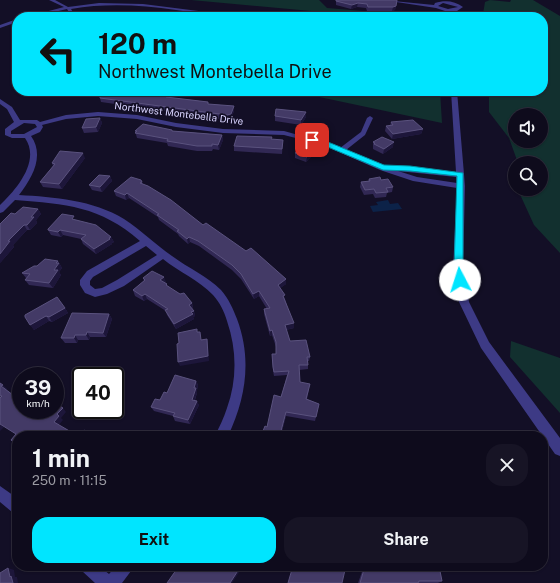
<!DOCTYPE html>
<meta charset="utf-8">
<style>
:root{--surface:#0e0b1c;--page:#171425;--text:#f1f3f6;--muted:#9b9ba3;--line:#2e2b3b;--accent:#00e5ff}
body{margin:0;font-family:"Public Sans",sans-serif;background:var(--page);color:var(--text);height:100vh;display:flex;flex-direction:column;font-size:15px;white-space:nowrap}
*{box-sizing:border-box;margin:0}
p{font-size:13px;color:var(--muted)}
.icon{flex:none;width:22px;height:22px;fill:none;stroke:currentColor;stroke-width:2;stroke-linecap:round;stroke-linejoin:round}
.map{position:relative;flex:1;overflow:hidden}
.drawer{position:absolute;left:12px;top:431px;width:536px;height:140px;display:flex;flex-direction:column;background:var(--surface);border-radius:16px;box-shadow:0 1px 3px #0004,0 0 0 1px var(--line)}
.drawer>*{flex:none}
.hud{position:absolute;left:12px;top:12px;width:536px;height:84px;border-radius:16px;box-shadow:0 1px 3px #0004,0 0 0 1px var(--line);background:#00e5ff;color:#111;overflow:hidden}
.controls{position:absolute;left:508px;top:108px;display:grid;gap:8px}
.controls a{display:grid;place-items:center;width:40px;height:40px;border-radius:50%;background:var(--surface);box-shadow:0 1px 3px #0004,0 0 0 1px var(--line);font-size:20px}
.speed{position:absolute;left:12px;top:367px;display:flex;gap:8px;font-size:20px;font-weight:700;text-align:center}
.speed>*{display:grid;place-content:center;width:52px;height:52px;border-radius:50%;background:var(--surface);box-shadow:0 1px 3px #0004,0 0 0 1px var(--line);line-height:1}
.speed small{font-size:10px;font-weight:400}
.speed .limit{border:2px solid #111;border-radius:6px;background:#fff;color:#111}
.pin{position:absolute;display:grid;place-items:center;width:34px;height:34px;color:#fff;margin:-17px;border-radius:8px;box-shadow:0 2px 6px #0006}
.me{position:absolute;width:44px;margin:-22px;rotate:355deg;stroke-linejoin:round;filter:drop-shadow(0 0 3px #0008)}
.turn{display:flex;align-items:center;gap:14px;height:84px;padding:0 20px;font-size:18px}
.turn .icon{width:52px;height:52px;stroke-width:2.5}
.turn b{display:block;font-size:28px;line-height:34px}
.round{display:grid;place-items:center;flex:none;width:42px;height:42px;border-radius:16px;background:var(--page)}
.summary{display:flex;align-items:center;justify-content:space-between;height:68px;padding:0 20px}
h1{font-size:24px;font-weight:700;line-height:30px}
.primary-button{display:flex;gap:8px;margin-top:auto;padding:8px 20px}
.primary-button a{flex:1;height:46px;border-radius:16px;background:var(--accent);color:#111;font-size:16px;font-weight:700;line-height:46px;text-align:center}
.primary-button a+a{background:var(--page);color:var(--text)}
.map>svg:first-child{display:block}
.green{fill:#12302f;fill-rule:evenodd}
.water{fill:#0c2248}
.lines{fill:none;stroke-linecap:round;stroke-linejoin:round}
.minor{fill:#3d3a85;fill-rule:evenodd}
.wall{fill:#312854}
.shaded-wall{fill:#1d163a}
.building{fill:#433a66;stroke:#5a527e}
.route{fill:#00e5ff;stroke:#0095a6}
.labels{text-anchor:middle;stroke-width:3.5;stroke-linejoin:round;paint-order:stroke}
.far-street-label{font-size:10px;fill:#d9d4ff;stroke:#130f26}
</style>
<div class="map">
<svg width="560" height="583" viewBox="0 0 560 583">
<rect width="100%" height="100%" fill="#130f26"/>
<path class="green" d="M191,0H319L327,8L436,17H345L311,11Z
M490,0L510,2L511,0H533L560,16V253L534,225L518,190L541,189V163H518L509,138L489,112V98L488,91H543V17H487L483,14L485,2ZM515,115H541V141H515Z
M291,91H440L442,123Z
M511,341L560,358V413L510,357Z"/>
<path class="water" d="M388,200L390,204L398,203L402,209L373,212L370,206L378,205L376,202Z"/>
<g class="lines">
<path class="minor" d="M49,0H55L68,7L99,3L143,4L246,17C222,17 199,13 176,10C141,5 106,3 71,9L76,17H72L67,9L33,17H26L64,7Z
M383,0L434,5L435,3C445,0 455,1 463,7L457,11L448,12L436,8ZM443,3L458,7L448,9L438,6Z
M17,19V22L0,28V25Z
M451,91H457L465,186L463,269L469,302L489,342L560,438V456L555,454L481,348L459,302L453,269L457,188L413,181L380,170L323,145L284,135L223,133L176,127L137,119L98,116L66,119L42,125L43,127L40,132L31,136C45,156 32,178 19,195C54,197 93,200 124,219C141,230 155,244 172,256C188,268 207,276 221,290C229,299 233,309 237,319C252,359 246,398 228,436H215C219,427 224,418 227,408C237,380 237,350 227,321C224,311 220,303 213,295C199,280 179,272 163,259L124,286L107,294L95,297L85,293L80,285V280L87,271L140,241C100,206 66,204 15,200L3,212L0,213V205C16,190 41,161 25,138H12L5,135V129L14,122L7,109L0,104V99L12,107L20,120H37L40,122L66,115L98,112L137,115L176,123L223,129L284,131L327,143L340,148L361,132L367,118L370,116L373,118L365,135L346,150L391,168L395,166L456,172ZM24,123L35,124L37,127L24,134H11V131ZM398,171L456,177L457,183L417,177ZM146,246L157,255L117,280L102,288L95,289L90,285V281L93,277Z
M0,486L17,498V514L12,512L0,502Z
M79,566H99L109,574L116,566H134L131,571L122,583H95L82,571Z"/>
</g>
<path class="wall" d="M336,0H397L395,10L392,11H367L366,8L357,7L351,9L336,5Z
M168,94V97L208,102V104L234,106V111L231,119L227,120L101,102L100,98Z
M275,116L306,117L301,125L275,121Z
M100,118L102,123L98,132L84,133L82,128Z
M391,122L423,129L421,134L392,139L385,131L386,126H390Z
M135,131H173L222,135L223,140L219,150L213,149L212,151H197L168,146L167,143L137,138Z
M272,139L283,140L282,154L234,151V146Z
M373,142L393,147L383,154L373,149Z
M295,153L314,154L306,162L295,158Z
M85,158L62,189L43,187L40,182L53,166L52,163Z
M110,176L112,181L102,192L92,190L89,185Z
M369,179L381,180L393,187L392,192L387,193L386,197L375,198L373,194L364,195L360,187L361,182L368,181Z
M142,182L143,184L203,225L286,279V284L280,288L285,299L294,328L286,330L290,341L310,357L309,361H308V369L299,370L300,382L309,389L307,399L319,404L315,421L286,416L282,431L291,435V436H261L267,427L281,397L287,375L274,376L273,371L272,354H276V347L272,335L270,336L264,314V309H267L259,296L254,299L241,279L232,270L199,246L190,242L188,244L179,236L178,234L159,220L158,217L129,198L126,200L116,196L114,191Z
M38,209L41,214L36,220L37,223L30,230H27L13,245L14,247L0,263L15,214Z
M76,220L111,237L114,242L112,243V244L96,254L83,244L81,239L63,235L61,237L51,235L48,230Z
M58,261L62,268L59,272L61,275L53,288L29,285L25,280L27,278H26L22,273L37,266Z
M143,278L166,282L164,283L167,286L192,303L193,308L192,309L194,311L195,316L193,317L194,319L176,329L167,315L166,311L147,299L144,301L135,296L133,290L144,281Z
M65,308L68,313L52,322L49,321L34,330L25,317Z
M109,314L112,319L106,337H90L89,340H78L77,343H65L61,338Z
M196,381L198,385L197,390V393L195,400L199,405L190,424L175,421L173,416L154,411L151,407L167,393Z
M364,566H439L442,581L438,583H358Z"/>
<path class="shaded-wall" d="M358,3L357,7L351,9L352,5Z
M396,6L395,10L392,11L393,7Z
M234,106V111L231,119L227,120V115Z
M306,112V117L301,125V120Z
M100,118L102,123L98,132L96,127Z
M423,129L421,134L392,139L393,134Z
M222,135L223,140L219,150L218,145Z
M394,142L393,147L383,154L384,149Z
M315,149L314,154L306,162L307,157Z
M83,153L85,158L62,189L59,184Z
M110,176L112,181L102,192L100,187Z
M127,193L129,198L126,200L125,195Z
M38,209L41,214L36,220L37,223L30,230L27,225L31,217Z
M24,225L27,230L13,245L14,247L0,263V254L8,241Z
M60,230L63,235L61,237L58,232Z
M111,237L114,242L112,243V244L96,254L94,249Z
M189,237L190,242L188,244L187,239Z
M58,261L62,268L59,272L61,275L53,288L49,283L56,263Z
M164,277L166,282L161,285L160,280Z
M286,279V284L278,290V285Z
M259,291V296L254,299L253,294Z
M145,294L147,299L144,301L142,296Z
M192,303L193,308L190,310L189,305Z
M65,308L68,313L52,322L49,317Z
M194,311L195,316L193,317L194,319L176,329L174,324Z
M109,314L112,319L106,337L103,333Z
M46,316L49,321L34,330L30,325Z
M294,323V328L285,330V325Z
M272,330V335L270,336V331Z
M87,332L90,337L89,340L86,335Z
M75,335L78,340L77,343L74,338Z
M207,339L208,344L209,361L180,366L178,362Z
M196,381L198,385L197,390V393L193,404L192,400Z
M3,385L7,389L6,391L1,386Z
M197,401L199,405L190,424L188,420Z
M63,408L66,412L61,418L63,420L58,426L54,422L57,414Z
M286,412V416L281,435V431Z
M0,424L4,427L0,431Z
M8,568L14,570L15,577H17L18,583H13L10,577Z
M239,569L240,571L232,583H230Z"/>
<path class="building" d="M336,0H397L396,6L393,7H368L367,4L358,3L352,5L336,1Z
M100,91H144L168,94L166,97L208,102V104L234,106L231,114L227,115L100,98Z
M276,109L306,112L301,120L275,116Z
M100,118L96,127L82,128L86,119Z
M413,120L423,129L393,134L386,126L393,125L391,122Z
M143,124L172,130V131L222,135L218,145L212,144V146H197L167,141L168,139L135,133L137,131H135Z
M237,136L272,137L271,139L283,140L282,149L234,146Z
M382,137L394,142L384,149L374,144L375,143L373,142Z
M304,145L315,149L307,157L295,153Z
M60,151L83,153L59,184L40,182L55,164L52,163Z
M99,175L110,176L100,187L89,185Z
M131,177L141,180L142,182L140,183L148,186L171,200L203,225L206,223L246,251L251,248L286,279L278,285L285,295L283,296L294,323L285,325L290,341L306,340L310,357H307L308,365H299L300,382L310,384L306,399L319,404L316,417L286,412L281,431L291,435L290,436H261L265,426L267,427L274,395L281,397L289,371L274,372L273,367L272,354H276V342L272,330L270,331L264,309L270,308L259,291L253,294L241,274L232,265L198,241L189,237L187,239L177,231L179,230L157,215L159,214L127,193L125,195L114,191Z
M380,177L381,180L388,179L393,187L386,188L388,192L376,193L374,189L365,190L361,182L370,181L369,179Z
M23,207L38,209L31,217H34L27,225H24L8,241H10L0,254V224L11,213L15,214Z
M62,214L74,216L72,219L96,225L111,237L109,238L110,239L94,249L81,239L86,235L60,230L58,232L48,230V229Z
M45,259L58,261L56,263H59L54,270H58L49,283L25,280L30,274L22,273L34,266H37Z
M152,271L164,277L160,280L167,284L166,285L180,294L184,293L192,303L189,305L194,311L191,312L193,314L174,324L165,310L168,309L145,294L142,296L133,290L145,280L143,278Z
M57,297L65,308L49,317L46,316L30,325L25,317V315Z
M72,313L109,314L103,333L87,332L86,335H75L74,338H61Z
M197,329V332H200L201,340L207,339L208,356L178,362L177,344L179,343L178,333Z
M175,375L196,381L194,388H196L192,400L197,401L188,420L173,416L175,413L151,407L155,399L160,400L164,392L167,393Z
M0,383L3,385L1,386L21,401V410H36L38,411L40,410H55V403L63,408L57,414L59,416L54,422L78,436H17V445L11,440L16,434L0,424V398L2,396H0Z
M84,430L93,436H79Z
M179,566H235L239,569L230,583H167Z
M293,566H334L345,570L342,583H288Z
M365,566H439L442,581H419L418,583H360Z
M8,568L10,577L11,576L13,583H0V573Z"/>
<path class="route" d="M312,138L328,142L384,165L410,166L463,173V270L465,280L463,283H457L454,270L457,176L410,171L383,170L323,145L309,141L308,140Z"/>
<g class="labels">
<g class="far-street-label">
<text transform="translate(179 113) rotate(7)" y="4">Northwest Montebella Drive</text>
</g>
</g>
</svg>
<div class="controls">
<a><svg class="icon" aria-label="sound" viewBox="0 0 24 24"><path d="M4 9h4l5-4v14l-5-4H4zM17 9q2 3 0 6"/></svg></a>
<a><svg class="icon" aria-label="search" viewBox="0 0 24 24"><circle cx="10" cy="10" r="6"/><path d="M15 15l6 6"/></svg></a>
</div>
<div class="speed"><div>39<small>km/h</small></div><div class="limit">40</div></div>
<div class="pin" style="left:312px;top:140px;background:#d93025"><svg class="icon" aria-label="arrive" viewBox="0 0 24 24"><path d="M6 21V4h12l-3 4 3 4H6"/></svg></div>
<svg class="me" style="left:460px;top:280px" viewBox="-20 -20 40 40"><circle r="19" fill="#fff"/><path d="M0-13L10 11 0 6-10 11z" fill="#00e5ff"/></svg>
<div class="hud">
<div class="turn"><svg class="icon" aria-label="left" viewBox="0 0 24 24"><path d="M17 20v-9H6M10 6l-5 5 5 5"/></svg><div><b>120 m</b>Northwest Montebella Drive</div></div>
</div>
<section class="drawer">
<div class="summary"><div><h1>1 min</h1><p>250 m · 11:15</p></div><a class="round"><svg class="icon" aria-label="close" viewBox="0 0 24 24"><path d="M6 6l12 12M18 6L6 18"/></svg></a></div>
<div class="primary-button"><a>Exit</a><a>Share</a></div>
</section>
</div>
